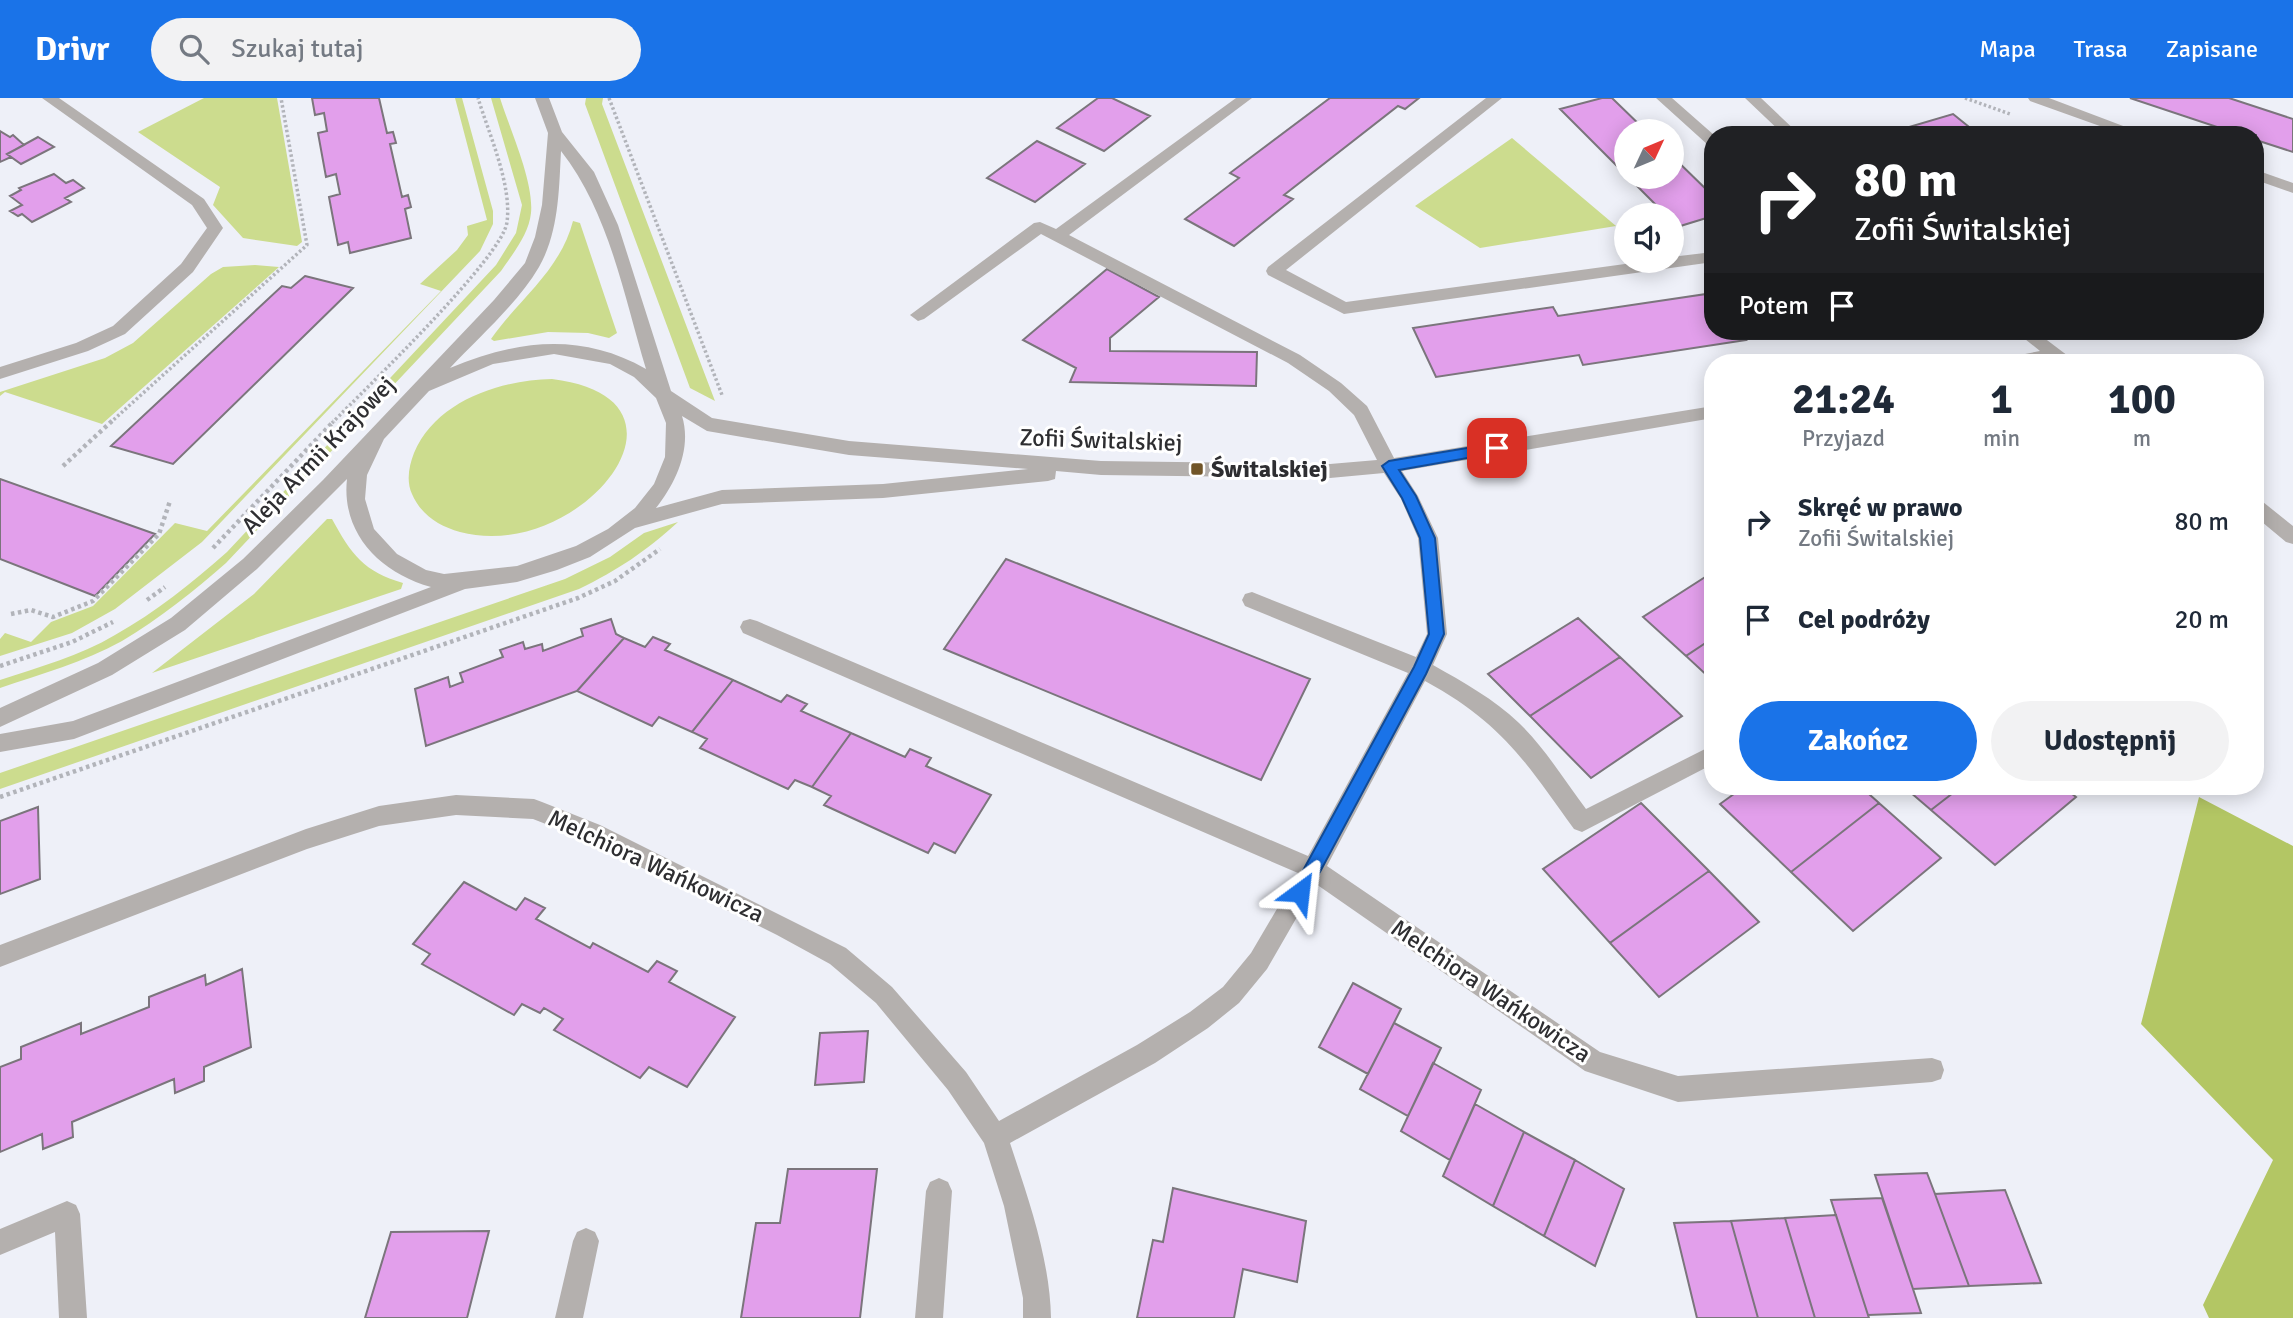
<!DOCTYPE html>
<html lang="pl">
<meta charset="utf-8">
<style>
:root{--surface:#fff;--page:#f2f2f3;--text:#1f2937;--muted:#747a83;--accent:#1a73e8}
body{margin:0;font-family:Signika,sans-serif;background:var(--page);color:var(--text);height:100vh;display:flex;flex-direction:column;font-size:26px;white-space:nowrap}
*{box-sizing:border-box;margin:0}
p{font-size:23px;color:var(--muted)}
.icon{flex:none;width:38px;height:38px;fill:none;stroke:currentColor;stroke-width:2;stroke-linecap:round;stroke-linejoin:round}
.map{position:relative;flex:1;overflow:hidden}
.side{position:absolute;left:1704px;top:256px;width:560px;height:441px;display:flex;flex-direction:column;background:var(--surface);border-radius:28px;box-shadow:0 4px 18px #0003}
.side>*{flex:none}
.guide{position:absolute;left:1704px;top:28px;width:560px;height:214px;border-radius:28px;box-shadow:0 4px 18px #0003;background:#202124;color:#fff;overflow:hidden}
.needle{width:46px;rotate:46deg}
.tools{position:absolute;left:1614px;top:21px;display:grid;gap:14px}
.tools a{display:grid;place-items:center;width:70px;height:70px;border-radius:50%;background:var(--surface);box-shadow:0 4px 18px #0003;font-size:35px}
.pin{position:absolute;display:grid;place-items:center;width:60px;height:60px;color:#fff;margin:-30px;border-radius:14px;box-shadow:0 4px 10px #0006}
.me{position:absolute;width:77px;margin:-38px;rotate:30deg;stroke-linejoin:round;filter:drop-shadow(0 0 5px #0008)}
.turn{display:flex;align-items:center;gap:24px;height:147px;padding:0 35px;font-size:32px}
.turn .icon{width:91px;height:91px;stroke-width:2.5}
.turn b{display:block;font-size:49px;line-height:60px}
.then{display:flex;align-items:center;height:66px;padding:0 35px;background:#0003;gap:14px;font-size:26px}
.eta{display:flex;justify-content:space-evenly;align-items:center;height:119px;text-align:center}
.eta b{font-size:42px;font-weight:800;line-height:49px}
.cta{display:flex;gap:14px;margin-top:auto;padding:14px 35px}
.cta a{flex:1;height:80px;border-radius:42px;background:var(--accent);color:#fff;font-size:28px;font-weight:800;line-height:80px;text-align:center}
.cta a+a{background:var(--page);color:var(--text)}
ul{padding:0;list-style:none}
li{display:flex;align-items:center;gap:21px;height:98px;padding:0 35px}
li div{flex:1}
li b{display:block;font-size:26px}
li em{font-style:normal}
header{display:flex;align-items:center;gap:42px;box-sizing:border-box;height:98px;padding:0 35px;background:var(--accent);color:#fff}
header strong{font-size:33px}
nav{display:flex;gap:38px;margin-inline-start:auto;font-size:24px}
.search{width:490px;height:63px;background:var(--page);display:flex;align-items:center;gap:18px;box-sizing:border-box;padding:0 24px;border-radius:38px;color:var(--muted);font-size:26px}
.map>svg:first-child{display:block}
.green{fill:#ccdc8e}
.forest{fill:#b3c664}
.building{fill:#e29feb;stroke:#7b757c;stroke-width:2}
.lines{fill:none;stroke-linecap:round;stroke-linejoin:round}
.path-far1{stroke:#b2b4ba;stroke-width:3.5;stroke-dasharray:2.5 2.5;stroke-linecap:butt}
.path{stroke:#b2b4ba;stroke-width:4.5;stroke-dasharray:3.5 3.5;stroke-linecap:butt}
.minor{fill:#b4b0ae;fill-rule:evenodd}
.route{fill:#1a73e8;stroke:#114b97;stroke-width:2}
.poi-dot{fill:#715528;stroke:#fff;stroke-width:2.5}
.labels{text-anchor:middle;stroke-width:6;stroke-linejoin:round;paint-order:stroke}
.street-label{font-size:24px;fill:#2e2e31;stroke:#fff}
.poi-label{font-size:24px;font-weight:bold;fill:#2e2e31;stroke:#fff;text-anchor:start}
</style>
<header>
<strong>Drivr</strong>
<div class="search"><svg class="icon" aria-label="search" viewBox="0 0 24 24"><circle cx="10" cy="10" r="6"/><path d="M15 15l6 6"/></svg>Szukaj tutaj</div>
<nav><a>Mapa</a><a>Trasa</a><a>Zapisane</a></nav>
</header>
<div class="map">
<svg width="2293" height="1220" viewBox="0 0 2293 1220">
<rect width="100%" height="100%" fill="#eef0f8"/>
<path class="green" d="M204,0H277L302,144L297,148L243,140L213,107L220,89L138,34Z
M455,0H462L493,113V126L480,153L202,444L115,511L72,535L0,558V541L5,535L31,544L51,524L93,508L175,425L207,433L441,193L420,186L457,152L468,137L467,128L487,122Z
M491,0H500C510,32 534,83 531,115C529,136 512,157 501,173L226,465C194,493 159,521 122,543C84,564 41,576 0,590V582C39,569 80,558 115,537C156,514 192,485 227,454L496,167L516,135L522,107Z
M586,0H603L602,6L715,303L690,290L585,6Z
M1512,40L1616,128L1480,150L1415,108Z
M573,123L580,125L617,235L609,240L588,235L548,234L494,243L491,241C519,201 560,173 573,123Z
M255,167L279,169L102,326L5,294L0,298V294L105,260L133,245L211,176L223,169Z
M552,281C715,301 578,466 460,434C439,428 421,417 412,396C406,383 409,368 414,355C436,303 500,282 552,281Z
M327,421H332C351,456 364,474 403,485L401,491L152,575L254,496Z
M678,424C645,454 618,472 579,491L0,691V675L565,481L610,459L644,435Z"/>
<path class="forest" d="M2199,699L2293,748V1220H2209L2203,1207L2273,1062L2141,926Z"/>
<path class="building" d="M312,0H379L387,35L393,34L396,45L390,46L402,99L408,97L411,109L405,111L411,140L350,155L348,144L338,147L329,99L340,96L336,76L326,79L318,35L327,33L324,15L315,17Z
M1098,0H1112L1150,18L1104,53L1057,30Z
M1330,0H1419L1405,11L1398,8L1284,97L1293,101L1234,148L1185,121L1239,80L1230,75Z
M1602,0H1612L1646,33H1626V77L1560,11Z
M2130,0H2229L2293,21V54L2256,42V37H2241Z
M1953,16L1979,37H1882Z
M0,33L10,39L13,37L24,47L7,56L11,59L0,64Z
M38,39L54,49L21,66L7,56Z
M1037,43L1085,66L1035,104L987,80Z
M1671,57L1713,98V118L1677,129L1671,123V117H1666L1628,79H1671Z
M54,76L66,85L73,82L84,90L65,100L71,104L32,124L22,116L18,118L10,113L22,107L10,98L21,92L19,90Z
M1107,171L1159,199L1110,240V253L1257,254L1256,288L1070,284L1076,270L1023,242Z
M305,178L353,190L173,366L111,348L282,188L291,190Z
M1713,195V233H1739L1746,242L1583,267L1579,257L1436,279L1413,230L1553,209L1558,218Z
M0,381L155,436L95,498L0,461Z
M1006,461L1310,581L1261,682L944,551Z
M1713,474V540L1686,558L1643,519Z
M1578,520L1620,559L1530,618L1488,576Z
M611,521L616,536L624,540L577,593L426,648L415,591L448,579L450,589L463,584L460,575L503,559L500,552L523,544L525,551L542,546L543,553L583,538L581,531Z
M653,539L670,546L665,552L733,582L692,634L659,619L652,628L577,593L624,540L645,549Z
M1713,540V583L1686,558Z
M1620,559L1682,618L1591,680L1530,618Z
M733,582L781,604L787,597L807,606L801,613L851,635L812,689L795,682L788,691L700,650L707,641L692,634Z
M851,635L905,659L910,651L931,660L926,668L991,697L955,755L934,745L928,755L824,707L831,698L812,689Z
M1745,688H1860L1879,705L1791,774L1720,706Z
M1903,688H1962L1931,712Z
M1962,688H2062L2076,699L1995,767L1931,712Z
M1641,705L1709,773L1610,845L1543,771Z
M1879,705L1941,760L1853,833L1791,774Z
M38,709L40,781L0,796V723Z
M1709,773L1759,824L1659,899L1610,845Z
M464,784L516,812L525,800L545,810L536,821L590,850L593,845L648,874L657,863L677,873L669,884L735,919L687,989L649,969L640,980L554,932L563,921L544,910L540,915L522,906L514,917L422,866L430,856L413,846Z
M242,871L251,949L204,969V983L175,995L174,981L72,1024L73,1039L43,1051L42,1036L0,1054V969L21,961V949L81,925V936L149,909V899L205,877L206,887Z
M1353,885L1401,911L1368,976L1319,949Z
M1394,925L1441,950L1408,1018L1360,991Z
M868,933L864,984L815,987L820,935Z
M1433,965L1481,992L1450,1062L1401,1033Z
M1475,1006L1524,1034L1493,1108L1443,1078Z
M1524,1034L1575,1062L1544,1138L1493,1108Z
M1575,1062L1624,1091L1595,1168L1544,1138Z
M788,1071H877L860,1220H741L756,1125H780Z
M1927,1075L1935,1096L1969,1188L1913,1191L1875,1077Z
M1173,1090L1306,1123L1297,1184L1243,1171L1234,1220H1137L1153,1142L1163,1144Z
M2005,1092L2041,1185L1969,1188L1935,1096Z
M1882,1100L1913,1191L1921,1215L1868,1217L1831,1102Z
M1836,1117L1868,1217L1869,1220H1815L1785,1120Z
M1785,1120L1815,1220H1758L1731,1123Z
M1731,1123L1758,1220H1697L1674,1125Z
M489,1133L467,1220H365L391,1134Z"/>
<g class="lines">
<path class="path-far1" d="M609,0L722,297
M1965,0L2010,16
M110,325L307,147L281,0
M332,325C364,292 503,159 507,124C512,87 489,36 478,0"/>
<path class="path" d="M63,368L112,323
M213,450L334,323
M147,502L165,489
M11,516L31,512L53,519L93,503L159,436L170,403
M0,568L72,544L113,524
M0,699L578,500L615,483L660,451"/>
<path class="minor" d="M42,0H59L204,101L223,130L193,174L125,236L88,253L0,281V269L76,245L113,228L181,166L207,130L192,107Z
M535,0H549L562,34L594,74L618,127L671,293L712,320L849,343L1101,363L1330,366L1377,362L1354,317L1329,293L1288,265L1041,136L924,221L918,223L910,217L1034,125L1040,124L1056,131L1236,0H1252L1069,137L1300,257L1341,285L1367,308L1394,360L1713,308V320L1402,373L1418,398L1438,440L1447,536L1433,567C1463,584 1494,601 1519,625C1545,650 1564,682 1586,711L1713,647V666L1582,734L1574,731C1525,663 1502,625 1425,583L1327,768L1600,954L1678,978L1932,960L1941,963L1944,972L1941,981L1932,984L1678,1004L1585,973L1316,786L1267,871L1239,905L1208,930L1155,965L1010,1045C1028,1100 1050,1161 1051,1220H1023V1200L1004,1108L984,1045L948,992L876,905L830,866L777,837L584,741L533,721L456,717L379,728L307,751L0,869V847L306,731L379,708L456,697L534,701L542,704L600,727L846,850L892,889L966,974L999,1023L1137,947L1190,914L1223,889L1251,855L1298,775L743,535L740,529L743,523L750,521L757,523L1308,758L1408,575L1245,508L1242,502L1245,496L1252,494L1416,559L1427,536L1418,440L1401,401L1384,375L1330,380L1101,377L1056,373L1055,381L1048,383L883,400L722,406L635,430L590,459L557,472L517,484L465,491L74,641L0,654V636L73,623L431,489C380,475 341,435 347,381L257,471L185,532L112,577L0,629V610L98,565L171,520L243,461L323,382L494,202L525,165L535,139L542,107L548,35ZM561,53C609,114 624,198 646,271C581,234 517,242 450,270C479,239 518,205 539,169C559,134 559,91 561,53ZM554,256L610,266L634,279L656,300L666,325L665,359L654,386L635,410L608,431L576,448L517,468L444,476L426,472L397,456L374,431L365,401L367,377L384,341L429,293L493,266ZM682,318L707,333L849,357L1028,371L883,386L722,392L656,410C676,385 692,350 682,318Z
M1486,0H1502L1286,172L1346,204L1647,163H1671V159L1713,154V164L1344,216L1268,177L1266,173L1268,169Z
M1656,0H1672L1714,37L1713,48L1708,47Z
M1745,0H1761L1800,37H1784Z
M2028,0H2049L2147,37H2125L2030,3Z
M2256,72L2293,85V95L2256,82Z
M2015,233H2035L2076,264H2002L2005,260L2040,253Z
M2256,402L2263,404L2293,428V446L2286,444L2256,419Z
M939,1080L948,1084L952,1093L943,1220H915L926,1093L930,1084Z
M67,1103L76,1107L80,1116L87,1220H59L55,1134L0,1157V1131Z
M586,1130L595,1134L599,1143L583,1220H555L573,1143L577,1134Z"/>
</g>
<path class="route" d="M1497,345L1502,347V354L1399,372L1416,398L1435,440L1444,536L1426,576L1306,800L1300,802L1294,800L1291,794L1294,789L1414,569L1429,536L1420,440L1402,400L1382,368L1389,363Z"/>
<rect class="poi-dot" x="1190" y="364" width="14" height="14" rx="3.5"/>
<g class="labels">
<g class="street-label">
<text transform="translate(1101 342) rotate(2)" y="8">Zofii Świtalskiej</text>
<text transform="translate(318 357) rotate(-46)" y="8">Aleja Armii Krajowej</text>
<text transform="translate(656 768) rotate(25)" y="8">Melchiora Wańkowicza</text>
<text transform="translate(1491 893) rotate(34)" y="8">Melchiora Wańkowicza</text>
</g>
<g class="poi-label">
<text x="1211" y="379">Świtalskiej</text>
</g>
</g>
</svg>
<div class="tools">
<a><svg class="needle" viewBox="-14 -14 28 28"><path d="M0-13l5 13h-10z" fill="#e53935"/><path d="M0 13l5-13h-10z" fill="#747a83"/></svg></a>
<a><svg class="icon" aria-label="sound" viewBox="0 0 24 24"><path d="M4 9h4l5-4v14l-5-4H4zM17 9q2 3 0 6"/></svg></a>
</div>
<div class="pin" style="left:1497px;top:350px;background:#d93025"><svg class="icon" aria-label="arrive" viewBox="0 0 24 24"><path d="M6 21V4h12l-3 4 3 4H6"/></svg></div>
<svg class="me" style="left:1300px;top:794px" viewBox="-20 -20 40 40"><path d="M0-17L14 15 0 8-14 15z" fill="#1a73e8" stroke="#fff" stroke-width="4"/></svg>
<div class="guide">
<div class="turn"><svg class="icon" aria-label="right" viewBox="0 0 24 24"><path d="M7 20v-9h11M14 6l5 5-5 5"/></svg><div><b>80 m</b>Zofii Świtalskiej</div></div>
<div class="then">Potem<svg class="icon" aria-label="arrive" viewBox="0 0 24 24"><path d="M6 21V4h12l-3 4 3 4H6"/></svg></div>
</div>
<section class="side">
<div class="eta">
<div><b>21:24</b><p>Przyjazd</p></div>
<div><b>1</b><p>min</p></div>
<div><b>100</b><p>m</p></div>
</div>
<ul>
<li><svg class="icon" aria-label="right" viewBox="0 0 24 24"><path d="M7 20v-9h11M14 6l5 5-5 5"/></svg><div><b>Skręć w prawo</b><p>Zofii Świtalskiej</p></div><em>80 m</em></li>
<li><svg class="icon" aria-label="arrive" viewBox="0 0 24 24"><path d="M6 21V4h12l-3 4 3 4H6"/></svg><div><b>Cel podróży</b></div><em>20 m</em></li>
</ul>
<div class="cta"><a>Zakończ</a><a>Udostępnij</a></div>
</section>
</div>
